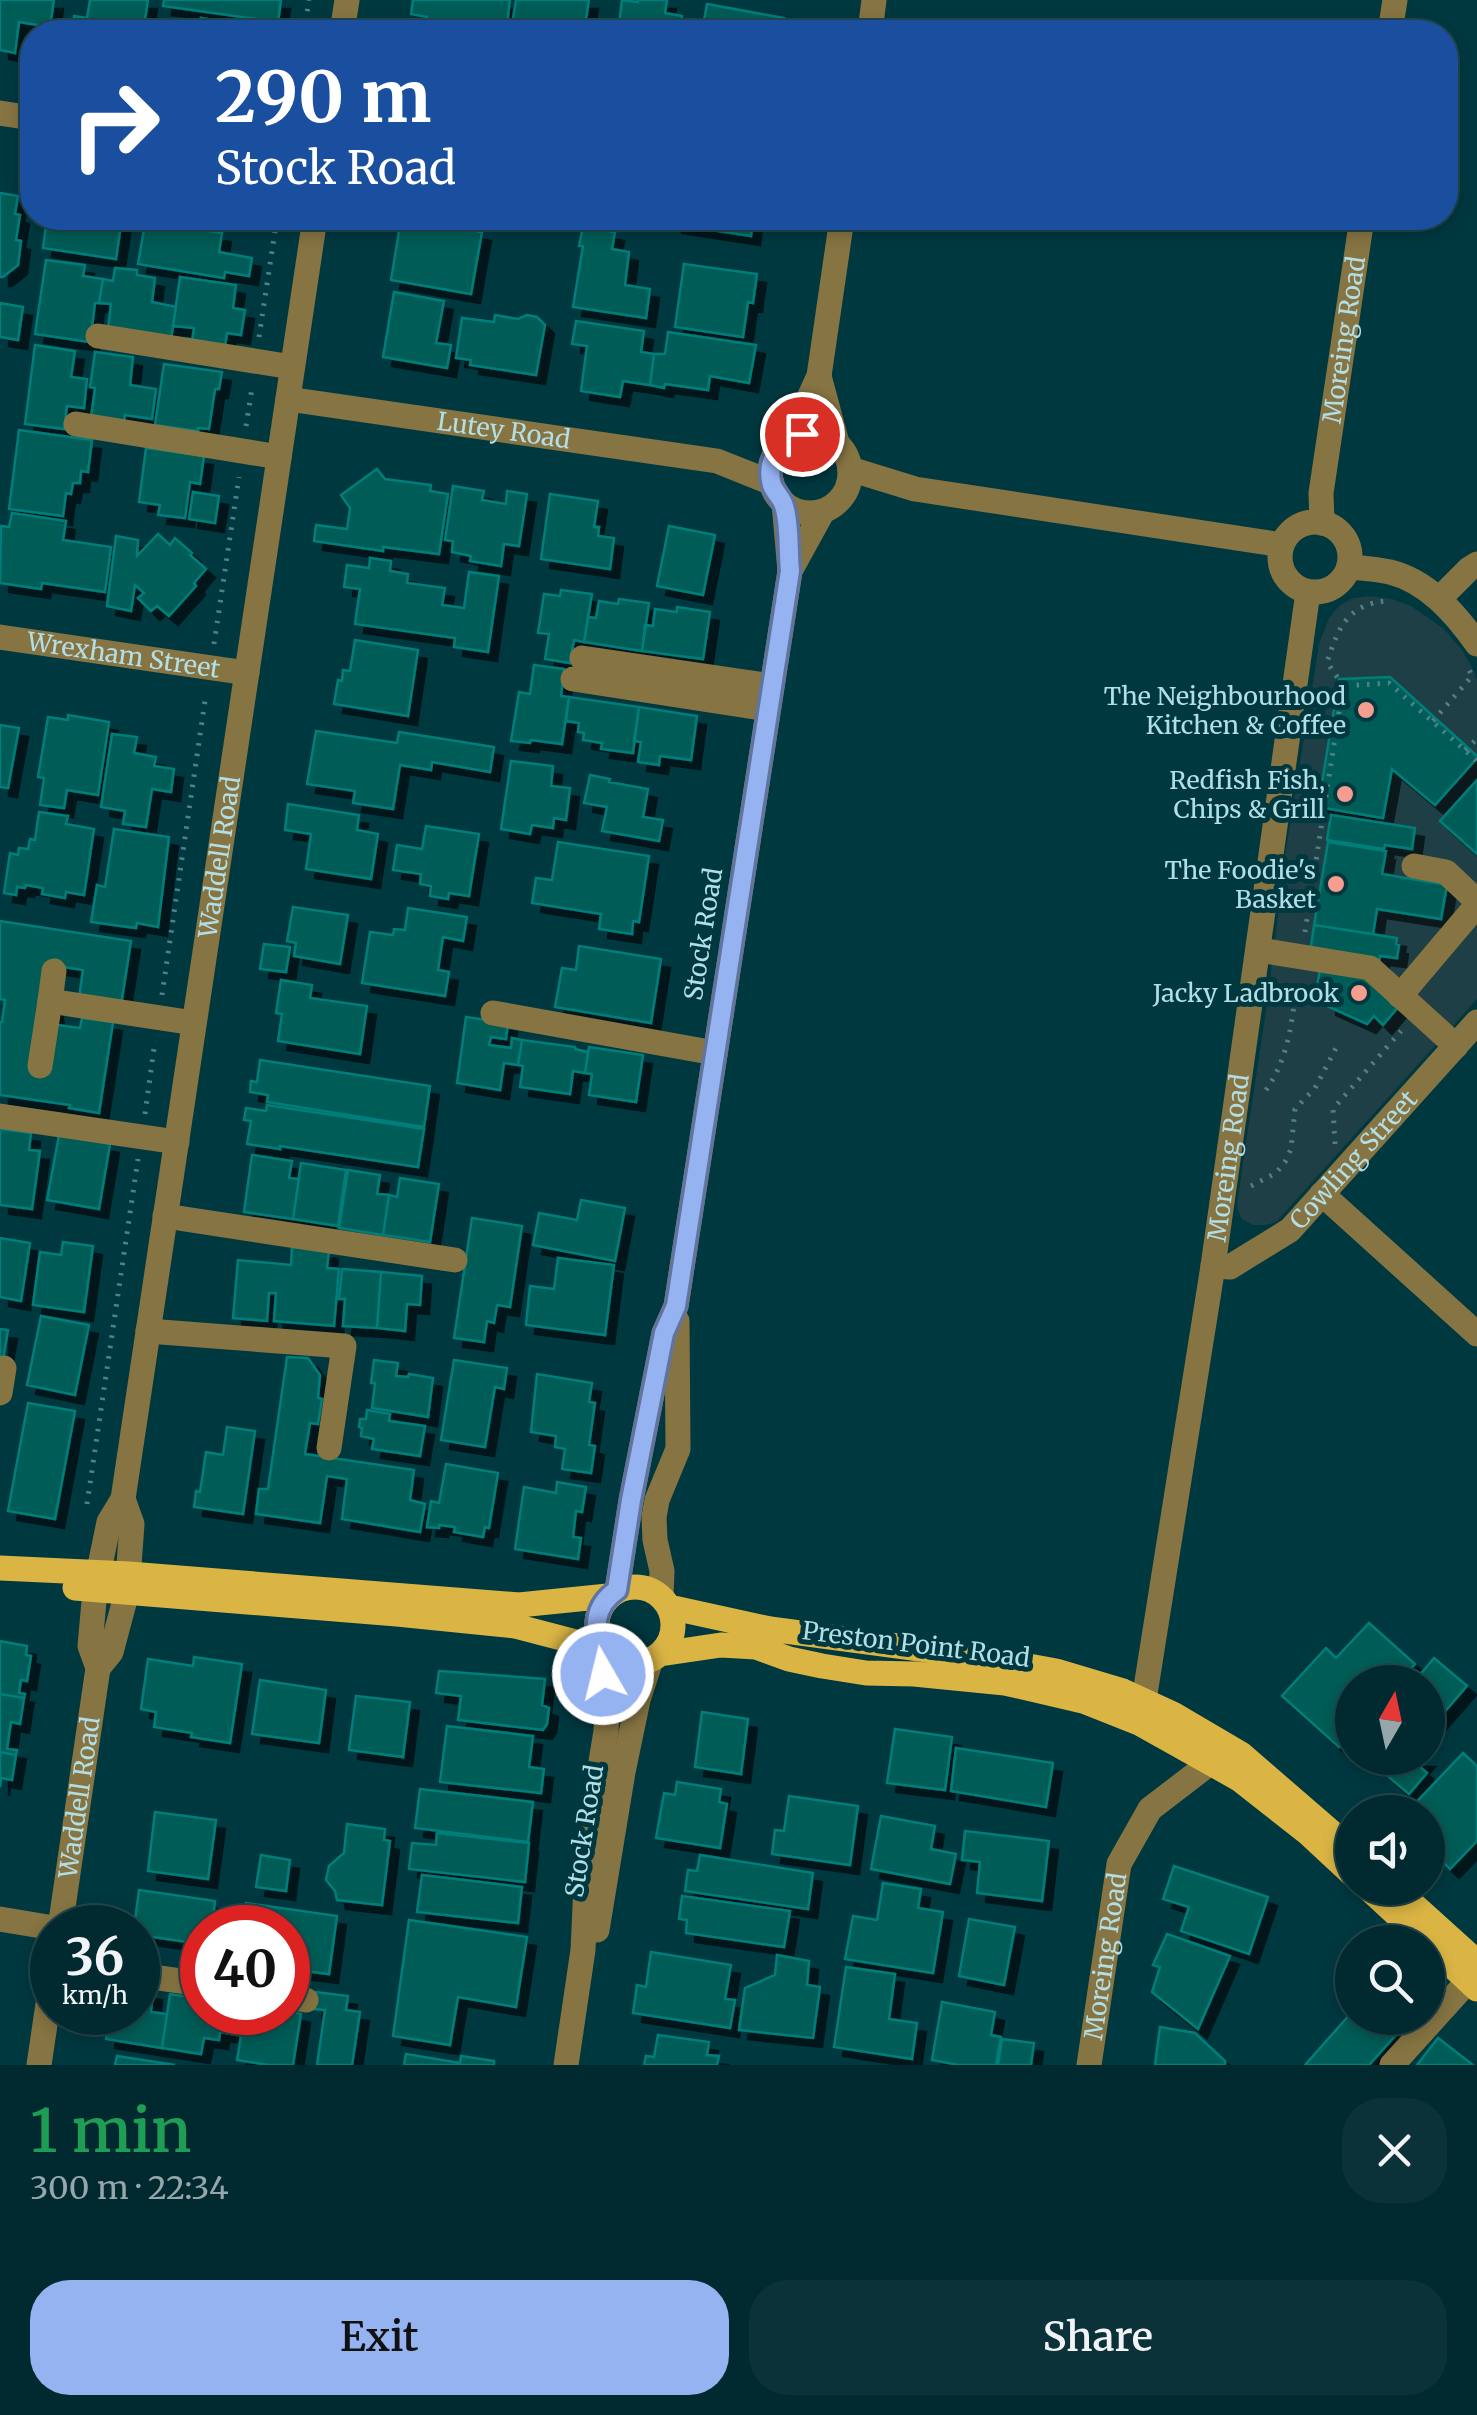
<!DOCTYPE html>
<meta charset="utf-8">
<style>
:root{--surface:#002a30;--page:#0a3238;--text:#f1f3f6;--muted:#95a7ab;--line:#22464c;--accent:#95b2f1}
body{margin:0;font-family:Merriweather,serif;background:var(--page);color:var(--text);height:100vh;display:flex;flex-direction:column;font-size:38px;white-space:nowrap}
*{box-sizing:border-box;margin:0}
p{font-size:32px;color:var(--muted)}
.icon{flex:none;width:55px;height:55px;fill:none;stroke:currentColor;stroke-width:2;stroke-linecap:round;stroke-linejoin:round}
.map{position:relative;height:2065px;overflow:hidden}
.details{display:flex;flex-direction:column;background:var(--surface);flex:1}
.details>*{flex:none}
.hud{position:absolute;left:20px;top:20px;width:1438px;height:210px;border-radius:40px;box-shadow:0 5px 15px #0003,0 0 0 2px var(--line);background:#1a4fa0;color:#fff;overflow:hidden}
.needle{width:65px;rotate:9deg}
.buttons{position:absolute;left:1335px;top:1665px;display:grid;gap:20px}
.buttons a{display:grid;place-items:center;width:110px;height:110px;border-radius:50%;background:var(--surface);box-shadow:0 5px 15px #0003,0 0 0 2px var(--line);font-size:50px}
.speed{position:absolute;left:30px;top:1905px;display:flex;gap:20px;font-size:50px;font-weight:700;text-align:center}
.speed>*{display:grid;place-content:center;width:130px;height:130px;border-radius:50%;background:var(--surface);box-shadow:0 5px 15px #0003,0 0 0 2px var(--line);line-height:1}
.speed small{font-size:25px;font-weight:400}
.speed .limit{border:15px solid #d22;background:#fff;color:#111}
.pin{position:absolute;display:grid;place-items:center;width:85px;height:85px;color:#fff;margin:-42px;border:5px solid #fff;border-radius:50%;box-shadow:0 2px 10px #0007}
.me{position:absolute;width:110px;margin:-55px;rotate:352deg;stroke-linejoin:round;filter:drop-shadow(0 0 8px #0008)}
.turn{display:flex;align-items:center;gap:35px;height:210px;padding:0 30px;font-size:45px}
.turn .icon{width:130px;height:130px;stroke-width:2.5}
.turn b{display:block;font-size:70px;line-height:85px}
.round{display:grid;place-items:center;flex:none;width:105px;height:105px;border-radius:40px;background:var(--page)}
.headline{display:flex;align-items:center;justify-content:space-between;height:170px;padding:0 30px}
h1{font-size:60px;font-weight:600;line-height:75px;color:#1e9e55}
.cta{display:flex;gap:20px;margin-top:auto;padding:20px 30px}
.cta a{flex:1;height:115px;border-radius:40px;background:var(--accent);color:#111;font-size:40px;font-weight:600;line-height:115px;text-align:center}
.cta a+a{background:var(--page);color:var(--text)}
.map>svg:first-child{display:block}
.built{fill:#1d3f45}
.building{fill:#005b57;stroke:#007e7a;stroke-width:2.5;filter:url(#shadow)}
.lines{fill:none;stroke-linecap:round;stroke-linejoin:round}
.path{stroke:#4d8088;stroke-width:5;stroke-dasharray:2.5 8;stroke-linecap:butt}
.minor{stroke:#867442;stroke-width:25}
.major{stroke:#dbb544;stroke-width:25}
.route-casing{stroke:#61749d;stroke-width:25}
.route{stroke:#95b2f1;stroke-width:18}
.poi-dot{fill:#f59d8e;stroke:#003840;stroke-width:4}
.labels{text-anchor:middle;stroke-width:10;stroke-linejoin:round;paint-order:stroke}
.street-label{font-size:25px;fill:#b2dee6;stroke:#003840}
.poi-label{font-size:25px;fill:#b2dee6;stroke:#003840;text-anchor:end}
</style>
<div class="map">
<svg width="1477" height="2065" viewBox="0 0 1477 2065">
<defs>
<filter id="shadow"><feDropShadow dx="9" dy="9" stdDeviation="0" flood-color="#0009"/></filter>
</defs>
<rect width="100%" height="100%" fill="#003840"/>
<path class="built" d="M1371,596L1392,599L1411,606L1444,629L1462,650L1474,671L1477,681V999L1276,1222L1266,1225H1253L1242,1219L1238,1211L1237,1203L1267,1004L1285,856L1319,644L1329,618L1339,606L1353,598Z"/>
<path class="building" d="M0,0H54L50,27L19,22L15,53L0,50Z
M90,0H148L143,32H71L74,16L87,18Z
M164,0H281L278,22L163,6Z
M413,0H510L506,32H480L426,24L427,17L411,14Z
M516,0H589L586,19L601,22L599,32H511Z
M622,0L638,2V0H667L665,13L682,16L680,32H618Z
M707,4L784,18L782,32H702Z
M201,18L255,27V32H199Z
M0,193L18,196L15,214L20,215L16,240L21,241L18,265L3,277H0Z
M47,218H122L116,259L43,248Z
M146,218H196L195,229L222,233L219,252L252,258L249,276L225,272L224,278L138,264Z
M674,218H753L751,236L673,224Z
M401,219L482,232L471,294L391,280Z
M583,227L615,232L612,249L629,252L625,285L650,289L646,318L573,307L583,246H579Z
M46,260L85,265L83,276L103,279L99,303H95L90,342L35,334Z
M684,264L757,274L753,303L748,302L743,337L675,327Z
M115,268L137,270V275L155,278L152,302L176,307L171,339L108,328L111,304L99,303L103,279L113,281Z
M180,277L236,285L233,308L245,310L241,335L227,333L225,346L192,342L194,328L173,326Z
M394,292L444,301L436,343L451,345L447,368L383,357Z
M0,303L23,307L18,340L0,337Z
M495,315L518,319L527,315L537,317L545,325L536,375L470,365L471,360L456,358L462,318L494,322Z
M576,321L644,331L641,352L654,354L650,385L623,381L620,397L581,391L587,346L572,344Z
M668,332L756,345L749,383L710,376L708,390L665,384L664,388L650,385L654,354H665Z
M35,345L75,351L71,377L87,379L84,408L67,406L64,429L25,424Z
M95,352L133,357L130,385L156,389L152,419L125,415L124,422L91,418L95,388L90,387Z
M164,364L222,372L219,389H215L209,429L198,428V431L155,425Z
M19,430L92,440L88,472L81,471L80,483H73L71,494L66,493L63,516L9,509Z
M146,448L204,456L200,484L190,482L185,518L158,515L160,505L139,502Z
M377,469L385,479L431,485L430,491L448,494L439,554L383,547V551L314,541L316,525L347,529L350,508L341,495Z
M453,486L484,491L482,500L506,504L507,491L527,494L519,546L504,544L501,566L470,561L471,556L452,552L453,541L445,540Z
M193,492L219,496L215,523L189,519Z
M550,494L598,501L594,527H599L598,536L614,538L610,569L541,559Z
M12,513L66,521L63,540L111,547L105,592L42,583L41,589L0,583L1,526L9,527Z
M669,526L715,535L703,595L657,586Z
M158,534L170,545L175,538L192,553L190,555L206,569L194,583L196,586L169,616L157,606L151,611L138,598L144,593L135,585L131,611L107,606L116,536L138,540L137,556Z
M370,558L391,561L390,571L408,574L407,583L445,588L442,605L464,608L469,572L499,576L488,652L454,647L455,638L355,624L360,589L344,587L347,565L369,568Z
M561,590L592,594L584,642L574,640L570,663L545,659L549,634L538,633L544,594L560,596Z
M619,599L649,603L642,651L584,642L588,617L596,618L599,601L618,604Z
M677,607L710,612L703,659L642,651L645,625L653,626L655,609L677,612Z
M355,640L418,650L408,716L334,704L338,680L342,681L343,670L350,671Z
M534,665L564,669L561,696L569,697L562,744L531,740L530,743L511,741L519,692L530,694Z
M1390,677L1477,756V758L1435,805L1392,769L1383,818L1318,807L1339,679Z
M569,697L639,707L633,753L601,749L602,743L583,740L584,733L578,732L579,723L566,721Z
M639,707L697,716L691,760L660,756L659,765L638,762L641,742L634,741Z
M68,715L109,722L98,795L67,790L64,808L40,805L44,778L38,777L48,717L68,720Z
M0,725L19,728L8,788L0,787Z
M316,731L397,743L399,732L494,747L490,772L432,762L431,770L400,765L393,809L353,803L355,791L307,784Z
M112,734L137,737L134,753L156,757L154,766L174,769L171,792L152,789L146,827L123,824L125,811L101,807Z
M511,761L553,766L551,786L570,788L566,820L554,818L553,828L532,825L530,834L501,829Z
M590,775L610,779L609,782L648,789L643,817L663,820L659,841L602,831L607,807L584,803Z
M1477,780V854L1440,821Z
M288,804L359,815L357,830L378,834L371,879L306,869L311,834L285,830Z
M39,812L68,816L66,824L94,829L84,895L66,892L65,898L42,894L43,888L26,885L25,888L17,887L16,895L4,893L10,853L18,855L19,848L28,849L30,839L35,840Z
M1331,815L1415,828L1412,849L1385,845L1384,849L1327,840Z
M426,826L479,834L469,896L449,893L448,899L430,896L431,886L420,884L421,874L393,870L397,845L422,849Z
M114,829L169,837L158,927L137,923L136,928L91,922L97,885L105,887Z
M558,842L649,856L639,922L633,921L632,934L599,929L601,914L532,903L536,878L552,880Z
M1328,842L1386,851L1382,874L1447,885L1441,919L1377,909L1373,934L1314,925Z
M293,907L348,915L340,964L294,956L296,943L287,941Z
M408,908L467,917L463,941L443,937L438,970L449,972L445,996L362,983L370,932L393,935L394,929L405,930Z
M0,921L131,941L121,1005L79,998L83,970L45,964L57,1025L80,1028L82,1018L113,1022L99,1113L69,1108L70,1105L0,1095V1022H2L5,1000L0,999Z
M1314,925L1397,938L1396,944L1399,945L1397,958L1380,956L1379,963L1310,953Z
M264,944L290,947L286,972L260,969Z
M579,946L661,959L651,1023L555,1007L562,968L576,970Z
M1320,969L1365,975L1399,1006L1383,1025L1374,1016L1367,1024L1327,1006L1328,995L1316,993Z
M281,980L312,985L310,998L367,1006L360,1054L278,1041L282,1014L276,1013Z
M466,1017L508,1023L506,1039L491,1037L489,1045L511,1048L512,1038L522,1040L518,1065L504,1063L500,1090L457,1083Z
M522,1040L575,1047V1049L588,1052L585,1073L573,1071L570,1094L520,1087L523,1066L518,1065Z
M589,1047L643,1055L636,1102L589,1095L592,1074L585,1073Z
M260,1060L430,1086L424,1127L267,1102L268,1095L250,1092L251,1081L257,1082Z
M267,1105L424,1129L418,1167L280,1146V1149L247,1144L251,1121L244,1120L246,1108L266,1111Z
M0,1129L31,1133L29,1150L40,1151L32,1209L0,1205Z
M59,1135L110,1144L99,1209L47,1200Z
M252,1155L292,1161L289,1178L299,1179L293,1219L244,1212Z
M301,1163L346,1170L338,1226L293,1219Z
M348,1170L380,1175L377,1194L389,1195L383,1235L339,1228Z
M400,1178L439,1184L430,1242L383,1235L389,1195L397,1197Z
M581,1200L625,1208L615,1261L533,1245L539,1213L577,1220Z
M472,1218L522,1226L510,1307L497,1305L494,1323L487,1321L484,1342L454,1338Z
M0,1238L30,1243L21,1301L0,1297Z
M63,1242L93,1246L84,1312L33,1305L40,1252L61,1255Z
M292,1247L329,1250L327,1268L339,1269L334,1326L274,1321L276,1293H269L267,1321L233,1318L238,1260L291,1265Z
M558,1258L614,1265L605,1335L526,1325L530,1286L554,1289Z
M342,1269L381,1272L377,1328L343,1326L345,1299H339Z
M381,1272L422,1276L420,1305L407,1304L405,1331L377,1328Z
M41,1316L89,1325L75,1395L27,1385Z
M0,1329L8,1330L3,1360L0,1359Z
M287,1357L308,1358L320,1375L318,1398L322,1399L318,1424L310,1423L305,1454L414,1470L410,1500L425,1504L420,1532L342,1519L347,1479L327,1476L320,1523L256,1514L259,1489H268Z
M374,1360L398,1363L396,1376L408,1377L409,1374L433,1378L428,1417L372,1408L375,1383H371Z
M454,1360L507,1368L504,1389L495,1387L485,1447L441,1440Z
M537,1374L592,1383L589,1402L595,1403L589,1445L595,1446L591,1473L562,1469L565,1449L555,1447L556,1436L531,1432Z
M28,1403L75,1411L55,1519L8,1511Z
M367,1410L390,1414L389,1421L425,1426L420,1456L372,1449L374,1439L361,1436L362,1428L359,1427L360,1419H366Z
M227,1427L255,1431L243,1514L194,1507L196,1491L200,1492L206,1452L223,1455Z
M446,1464L498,1473L489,1528L485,1527L483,1537L454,1532L455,1527L439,1525V1528L427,1527L431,1501L439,1503Z
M557,1482L586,1487L582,1512L576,1511L573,1537L581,1538L578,1559L515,1549L524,1487L556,1493Z
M1369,1623L1415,1664L1398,1682H1352V1732L1339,1747L1282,1696L1326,1648L1336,1658Z
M0,1641L27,1646L26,1655L31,1656L27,1681L21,1680L19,1693L25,1694L24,1698L0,1694Z
M194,1657L242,1664L230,1743L191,1737L192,1733L154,1727L156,1712L141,1709L148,1659L193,1666Z
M1434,1658L1467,1686L1428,1731V1682H1414Z
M439,1671L545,1679L542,1705L549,1708L547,1724L543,1730L458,1720L461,1696L436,1693Z
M260,1680L326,1690L319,1743L252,1734Z
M0,1694L24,1698L20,1724L11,1722L7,1749L17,1750L16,1755L0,1752Z
M356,1696L410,1702L403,1757L349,1750Z
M702,1712L748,1719L741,1774L695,1767Z
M447,1726L533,1736L529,1767L544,1769L541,1793L440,1782Z
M895,1729L952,1737L945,1790L887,1783Z
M956,1748L1053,1763L1046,1807L951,1791Z
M0,1752L16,1755L12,1780L1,1778L0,1787Z
M1463,1753L1477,1766V1841L1450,1869L1429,1849L1439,1838L1428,1828V1812H1412L1409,1810Z
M1366,1758H1426L1419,1766L1427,1773L1409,1794Z
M677,1782L721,1789L719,1802L727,1804L720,1848L656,1838L664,1793L675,1795Z
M420,1789L533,1802L528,1842L415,1828Z
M789,1796L858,1806L850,1865L772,1854L775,1830L784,1831Z
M155,1812L216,1820L208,1879L148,1871Z
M881,1816L935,1826L931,1849L956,1854L950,1884L871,1869Z
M347,1824L385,1829L384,1840L390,1841L382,1905L337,1900L335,1891L326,1880L329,1866L344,1853Z
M965,1831L1049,1841L1042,1901L977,1893L980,1862L962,1860Z
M437,1833L529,1843L525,1882L409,1869L412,1843L436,1845Z
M261,1855L290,1860L286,1891L256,1887Z
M700,1855L813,1873L808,1909L685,1891L688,1870L697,1871Z
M1174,1866L1268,1897L1249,1954L1181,1931L1189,1907L1163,1899Z
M422,1875L522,1887L518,1923L417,1912Z
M883,1883L921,1889L918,1908L943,1912L933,1973L845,1959L853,1916L877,1920Z
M139,1890L215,1901L212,1928H202V1944L138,1935V1928H134Z
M682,1896L790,1911L784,1947L686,1933L687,1920L679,1919Z
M246,1903L337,1916L329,1974L288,1969V1928L242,1926Z
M969,1919L1015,1927L1004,1985L959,1976Z
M409,1920L527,1937L516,2007L458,1997L450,2045L393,2036Z
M1167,1934L1230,1956L1198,2029L1152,1992L1160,1967L1153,1965Z
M651,1952L731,1965L725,1999L735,2000L730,2028L633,2013L637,1985L646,1987Z
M777,1955L809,1961L807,1985L820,1987L813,2038L739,2030L745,1988L775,1975Z
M846,1967L895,1974L889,2019L917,2023L912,2059L834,2047Z
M138,1989L153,1991L151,2012L167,2014L162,2048L106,2039L110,2012H138Z
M316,1992L348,1996L346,2010L360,2012L352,2065H317L325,2010L313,2009Z
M170,1994L202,1999V2012H237L233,2034L220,2032L219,2040L204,2038L201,2054L162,2048Z
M942,2002L995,2012L991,2035L1001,2037L996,2065H959L932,2060Z
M288,2011L301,2014L293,2065H269L237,2060L242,2030L257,2033L261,2012Z
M1352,2012V2018H1393L1403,2027L1369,2065H1305Z
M1160,2027L1195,2033L1225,2061V2065H1155Z
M658,2035L709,2042L707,2055L719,2056L717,2065H644L646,2056L654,2057Z
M1438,2038L1473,2065H1417Z
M1002,2039L1034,2043L1031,2065H998Z
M406,2054L460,2063L461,2056L494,2061V2065H404Z
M117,2056L175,2065H115Z"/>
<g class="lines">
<path class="path" d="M304,32L309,0
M259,337L277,218
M246,426L252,388
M214,644L239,477
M1343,686L1327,662C1338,629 1347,604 1387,601
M1433,721L1472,676L1469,670
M1465,750L1477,739
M1305,932L1343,686L1389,683L1477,761
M162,995L206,694
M1266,1090C1289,1058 1292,1020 1297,982
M145,1114L155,1041
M1335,1144L1333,1109L1401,1031
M1251,1186L1276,1173L1285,1162L1291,1149L1295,1109L1315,1088L1336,1048
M87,1504L138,1159"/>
<g class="minor">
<path d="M342,32L347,0"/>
<path d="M870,32L874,0"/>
<path d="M1390,32L1395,0"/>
<path d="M0,113L32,118"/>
<path d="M98,336L292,367"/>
<path d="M819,376L837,443"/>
<path id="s1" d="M288,399L717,461L772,483"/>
<path d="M76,424L279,457"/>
<circle cx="810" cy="473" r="40"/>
<path d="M790,439L819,376L842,218"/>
<path d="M850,469L915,489L1282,545"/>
<circle cx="1315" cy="557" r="35"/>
<path id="s2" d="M1322,523L1321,493L1362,218"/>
<path d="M1349,567C1362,568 1377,569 1390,572C1427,581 1455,613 1477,644"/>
<path d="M790,571L823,511"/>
<path d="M1439,599L1469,569L1477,564"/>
<path id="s3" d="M0,637L247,673"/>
<path d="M582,658L772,686"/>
<path d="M573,679L768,709"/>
<path d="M1414,866L1446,872L1477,901"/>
<path d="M1259,950L1370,968L1456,1046"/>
<path d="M1400,996L1477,905"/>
<path d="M50,1001L54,971"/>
<path d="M493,1013L715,1053"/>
<path d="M40,1066L50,1001L194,1023"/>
<path d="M0,1116L177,1142"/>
<path d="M1322,1194L1477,1334"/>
<path d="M165,1216L455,1260"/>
<path id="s4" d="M1213,1266L1230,1267L1290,1230L1477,1022"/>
<path d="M148,1331L344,1346L329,1448"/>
<path d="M0,1393L4,1368"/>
<path d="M617,1590L631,1500L664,1333L676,1306L790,571L784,503"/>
<path d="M661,1596L662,1571L655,1540L654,1517L657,1500L678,1449L677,1321"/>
<path d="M98,1668L111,1652L127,1592L132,1524L123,1499"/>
<path id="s5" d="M1141,1719L1213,1266L1308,592"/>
<path d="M0,1919L54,1928"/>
<path id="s6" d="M60,1928L98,1668L90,1646L95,1590L109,1522L123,1499L315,218"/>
<path d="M597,1930L623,1772L638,1700L651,1660"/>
<path d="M138,1975L202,1984"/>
<path d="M288,1997L306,2000"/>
<path d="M39,2065L52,1977"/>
<path d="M566,2065L583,1950L588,1841L606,1731L607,1712L603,1674L607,1652"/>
<path id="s7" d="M1089,2065L1119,1864L1150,1809L1210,1763"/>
<path d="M1392,2065L1469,1980"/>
</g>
<path class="major" d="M0,1568L129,1574L519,1605L608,1596
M597 1625a38 38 0 1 1 76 0a38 38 0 1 1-76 0Z
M75,1588L397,1614L515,1626L580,1643L601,1644
M669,1607L770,1629L973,1656L1056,1671L1123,1691L1173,1714L1241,1754L1352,1850
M660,1654L721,1645L756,1647L789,1659L822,1666L866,1673L914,1674L1005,1683L1083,1701L1141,1724L1239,1779L1309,1834L1352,1874
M1368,1888L1477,1989
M1395,1888L1477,1962"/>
</g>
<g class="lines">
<g class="route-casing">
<path id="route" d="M603,1674L607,1652C590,1630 595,1605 617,1590L631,1500L664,1333L676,1306L790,571C788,552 790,524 784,506C782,498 775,493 772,485C765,461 780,442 802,434"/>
</g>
<use href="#route" class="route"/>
</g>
<g class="poi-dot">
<circle cx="1366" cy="710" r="10"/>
<circle cx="1345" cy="794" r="10"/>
<circle cx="1336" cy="884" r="10"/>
<circle cx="1359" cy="993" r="10"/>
</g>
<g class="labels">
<g class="street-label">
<text dy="9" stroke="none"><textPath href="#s2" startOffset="185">Moreing Road</textPath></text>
<text dy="9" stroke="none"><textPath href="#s1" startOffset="218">Lutey Road</textPath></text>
<text dy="9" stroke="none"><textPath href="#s3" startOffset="125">Wrexham Street</textPath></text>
<text dy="9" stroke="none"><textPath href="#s6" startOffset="1088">Waddell Road</textPath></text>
<text transform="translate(703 934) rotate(-81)" y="9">Stock Road</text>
<text dy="9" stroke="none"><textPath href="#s5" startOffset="568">Moreing Road</textPath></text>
<text dy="9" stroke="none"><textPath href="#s4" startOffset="182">Cowling Street</textPath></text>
<text transform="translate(916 1644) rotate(7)" y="9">Preston Point Road</text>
<text dy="9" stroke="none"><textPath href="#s6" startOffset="132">Waddell Road</textPath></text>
<text transform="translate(584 1831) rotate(-81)" y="9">Stock Road</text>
<text dy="9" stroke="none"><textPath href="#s7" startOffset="110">Moreing Road</textPath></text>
</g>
<g class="poi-label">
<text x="1346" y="705">The Neighbourhood<tspan x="1346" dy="29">Kitchen &amp; Coffee</tspan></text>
<text x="1325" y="789">Redfish Fish,<tspan x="1325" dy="29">Chips &amp; Grill</tspan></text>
<text x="1316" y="879">The Foodie's<tspan x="1316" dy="29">Basket</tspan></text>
<text x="1339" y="1002">Jacky Ladbrook</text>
</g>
</g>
</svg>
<div class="buttons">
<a><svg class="needle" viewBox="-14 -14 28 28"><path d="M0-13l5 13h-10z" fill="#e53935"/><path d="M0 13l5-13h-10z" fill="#95a7ab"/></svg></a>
<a><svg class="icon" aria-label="sound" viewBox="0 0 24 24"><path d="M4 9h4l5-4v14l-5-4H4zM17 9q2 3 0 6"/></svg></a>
<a><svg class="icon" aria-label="search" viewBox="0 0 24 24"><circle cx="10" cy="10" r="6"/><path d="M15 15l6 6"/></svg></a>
</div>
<div class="speed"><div>36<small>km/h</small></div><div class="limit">40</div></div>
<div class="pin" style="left:802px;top:434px;background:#d93025"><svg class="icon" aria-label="arrive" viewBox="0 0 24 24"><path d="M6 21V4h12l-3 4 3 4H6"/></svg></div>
<svg class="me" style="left:603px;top:1674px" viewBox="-20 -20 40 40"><circle r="17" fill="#95b2f1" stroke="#fff" stroke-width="3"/><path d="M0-11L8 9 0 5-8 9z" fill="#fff"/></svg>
<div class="hud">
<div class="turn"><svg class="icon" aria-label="right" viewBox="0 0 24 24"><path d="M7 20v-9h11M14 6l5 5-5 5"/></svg><div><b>290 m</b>Stock Road</div></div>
</div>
</div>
<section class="details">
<div class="headline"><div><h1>1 min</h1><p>300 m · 22:34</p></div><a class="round"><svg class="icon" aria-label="close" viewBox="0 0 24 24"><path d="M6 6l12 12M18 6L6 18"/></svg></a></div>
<div class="cta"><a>Exit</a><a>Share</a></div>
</section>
